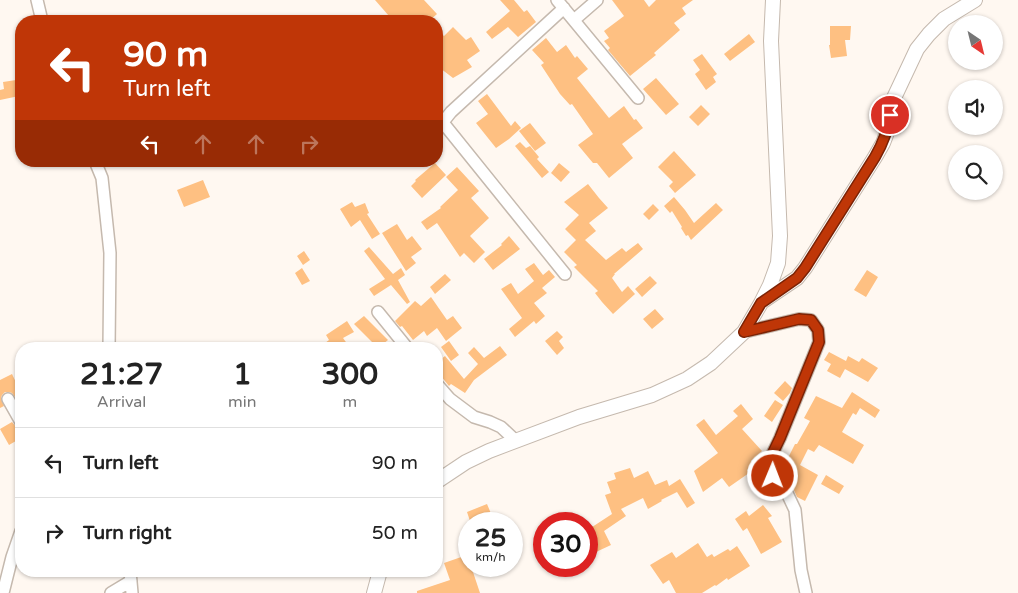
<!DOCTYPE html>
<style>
:root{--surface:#fff;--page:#f2f2f2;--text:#222;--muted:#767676;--line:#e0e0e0}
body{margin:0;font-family:"Varela Round",sans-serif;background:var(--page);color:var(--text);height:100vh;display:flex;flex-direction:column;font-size:19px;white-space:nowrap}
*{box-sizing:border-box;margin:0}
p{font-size:16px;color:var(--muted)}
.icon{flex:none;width:28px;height:28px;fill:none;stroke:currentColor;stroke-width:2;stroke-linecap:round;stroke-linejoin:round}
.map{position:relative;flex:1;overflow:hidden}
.details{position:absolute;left:15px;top:342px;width:428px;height:235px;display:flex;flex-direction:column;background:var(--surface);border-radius:20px;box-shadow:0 1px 4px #0004}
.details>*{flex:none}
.banner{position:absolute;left:15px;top:15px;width:428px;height:152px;border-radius:20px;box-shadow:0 1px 4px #0004;background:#bf3607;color:#fff;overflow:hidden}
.needle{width:32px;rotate:145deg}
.tools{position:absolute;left:948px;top:15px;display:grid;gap:10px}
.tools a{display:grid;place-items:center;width:55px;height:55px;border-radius:50%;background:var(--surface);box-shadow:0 1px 4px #0004;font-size:25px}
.speed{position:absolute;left:458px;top:512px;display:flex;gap:10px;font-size:25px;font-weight:700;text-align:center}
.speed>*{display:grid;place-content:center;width:65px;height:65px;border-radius:50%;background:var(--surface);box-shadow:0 1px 4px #0004;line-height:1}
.speed small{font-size:12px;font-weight:400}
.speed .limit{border:8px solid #d22;background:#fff;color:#111}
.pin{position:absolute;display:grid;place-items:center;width:42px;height:42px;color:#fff;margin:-21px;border:2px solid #fff;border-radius:50%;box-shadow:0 1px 5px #0007}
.me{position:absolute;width:55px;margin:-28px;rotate:1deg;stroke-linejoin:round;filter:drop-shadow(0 0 4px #0008)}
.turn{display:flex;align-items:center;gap:18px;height:105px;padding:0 25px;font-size:22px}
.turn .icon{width:65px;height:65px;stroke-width:2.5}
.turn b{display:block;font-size:35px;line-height:42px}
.lanes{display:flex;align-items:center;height:48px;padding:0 25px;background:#0003;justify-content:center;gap:25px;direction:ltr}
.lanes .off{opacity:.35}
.eta{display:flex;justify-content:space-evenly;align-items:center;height:85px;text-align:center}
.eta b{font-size:30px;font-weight:800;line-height:35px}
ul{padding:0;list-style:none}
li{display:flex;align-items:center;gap:15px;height:70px;padding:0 25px;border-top:1px solid var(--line)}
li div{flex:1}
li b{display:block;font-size:19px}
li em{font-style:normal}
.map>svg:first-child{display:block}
.building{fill:#fec082}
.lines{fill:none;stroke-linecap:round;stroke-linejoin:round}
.minor-casing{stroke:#c5b9ae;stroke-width:14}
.tertiary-casing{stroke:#c5b9ae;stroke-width:16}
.minor{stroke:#fff;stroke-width:11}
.tertiary{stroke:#fff;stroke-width:14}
.route-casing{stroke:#7c2305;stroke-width:12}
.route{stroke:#bf3607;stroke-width:9}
</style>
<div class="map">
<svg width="1018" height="593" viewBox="0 0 1018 593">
<rect width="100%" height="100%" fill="#fff8f1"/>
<path class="building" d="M375,0H424L437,14L429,21H384L389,16Z
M500,0H514L524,12L527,10L536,22L518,37L508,27L492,39L486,32L510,11Z
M612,0H644L649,7L656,0H693L682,8L686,14L674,23L680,30L654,53L656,55L630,76L608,50L610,48L604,41L609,38L604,31L624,16Z
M830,26H851L850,40H845L847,56L831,58L829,45H830Z
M453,27L466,40L471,37L480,51L467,60L472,67L453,78L436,65V29L444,36Z
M749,34L755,42L730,61L724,54Z
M546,38L557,52L566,45L575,58L577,56L588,69L577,78L609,118L624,106L634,120L636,119L643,128L622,144L633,158L609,178L597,163H593L578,145L593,134L572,104L570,105L560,94L541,65L544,63L532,50Z
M702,54L717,74L713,77L716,82L706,90L695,74L700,70L693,60Z
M656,78L679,104L666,115L643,89Z
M16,80L19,96L0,100V90L4,89L3,82Z
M487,94L511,126L515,121L521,128L509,139L496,148L476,123L488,114L478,101Z
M701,105L710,114L698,126L689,117Z
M530,123L546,143L535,151L519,131Z
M520,142L526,148L530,146L539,157L537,159L549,172L542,178L515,146Z
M674,151L696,175L675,193L669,186L673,182L658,167Z
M435,163L446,175L422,198L411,186L416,181L415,180Z
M559,163L570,172L561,182L551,173Z
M457,167L479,191L471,198L489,218L470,236L485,252L474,263L464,253L460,257L437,223L427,230L421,222L441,208L440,207L458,190L446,177Z
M203,180L210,197L184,207L177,190Z
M588,184L599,198L608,208L589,223L596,231L585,240L606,260L622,248L626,252L638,243L643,249L614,274H615L612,278L622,292L628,286L635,294L613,314L602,302L595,293L598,291L574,267L577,265L564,252L576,240L565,229L579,215L564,202Z
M674,197L685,210L694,223L716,203L723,210L691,240L688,235L686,236L681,228L682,227L672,211L670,213L664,206Z
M352,202L355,207L365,203L369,213L367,214L380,234L372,239L360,220L351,227L340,209Z
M653,204L659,210L649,220L643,214Z
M397,224L407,240L412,236L422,249L411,257L416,263L406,271L382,233Z
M509,236L520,249L493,270L484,259L502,245L501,244Z
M369,247L393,274L401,268L405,275L398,280L410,302L407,304L391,285L374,296L369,289L385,279L364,251Z
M304,251L310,260L303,265L297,256Z
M534,263L543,275L549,270L555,277L542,288L547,293L534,303L545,316L536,324L534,321L515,337L509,329L522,318L501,289L511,283L518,294L534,281L525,269Z
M302,268L310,281L302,285L295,273Z
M867,270L878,277L866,297L854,290Z
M445,274L451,280L435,294L430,287Z
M650,276L657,283L642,297L635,289Z
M431,297L447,320L453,316L462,328L446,341L437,328L427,336L424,331L413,340L402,326L400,327L395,321L415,301L421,306Z
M655,309L664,319L652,329L643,319Z
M364,316L388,340L378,348L354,324Z
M347,321L354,332L343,338L351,349H317L329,340L326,335Z
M557,331L563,337L559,341L564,348L557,355L545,341Z
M449,341L459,355L451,361L441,347Z
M500,346L507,355L474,380L465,393L451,384L449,386L436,370V363L445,356L464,379L478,364L468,353L474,347L484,358Z
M829,352L846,361L848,356L859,362L862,358L878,368L868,382L845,369L840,378L827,371L831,364L824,360Z
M12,374L21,393V398L17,400L12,393L9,392H5L2,395L1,398L4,406L0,408V380Z
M785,381L792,388L790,393L783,401L774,393Z
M852,392L880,410L875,418L860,408L856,415L853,413L842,432L864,445L853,464L819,445L814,452L808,449L800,465L818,475L805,501L797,497L793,488L780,472L777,464L779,461L785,464L795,444H797L810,421L804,418L816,396L842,408Z
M775,400L783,405L772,422L764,416Z
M741,404L753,419L742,429L762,451L751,461L754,465L747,470L749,473L729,487L722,478L703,492L694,471L718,453L696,425L704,419L716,435L738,416L733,411Z
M12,422L17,428L21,429V438L9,445L0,429Z
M630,468L634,478L648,471L655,485L667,480L669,486L680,479L695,503L687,508L677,492L661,500L662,501L648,509L643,498L621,509L626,516L604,531L611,545L596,552L586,531L612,514L605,495L611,493L607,482L616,479L614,473Z
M826,475L844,486L839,494L821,484Z
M487,504L492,516L471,524L467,512Z
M763,505L772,516L768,518L782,542L761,554L747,528L743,531L735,519L746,511L749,516Z
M698,543L707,557L712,554L714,557L728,549L730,551L737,546L750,566L728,580L727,578L716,586L715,585L702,593H676L669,580L663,584L650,565L672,552L676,558Z
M467,555L469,561V566H471L480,593H417V591L450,580L444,563Z"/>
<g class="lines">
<g class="minor-casing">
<path id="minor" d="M37,0L42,21
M557,0L638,98
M574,20L597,0
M436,114L565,274
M443,122L451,112L564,8
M95,161L102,178L110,253L109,349
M378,312L408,349
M744,332L799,319L811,320L818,330L819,342L780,438L769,461L773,476L787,493L795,510L801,570L806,593
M436,383L450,399L474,417L490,422L501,427L516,441
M8,399L21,422
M130,571L132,593
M3,593L12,557L21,531
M111,593L131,581"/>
</g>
<g class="tertiary-casing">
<path id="tertiary" d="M763,301L797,278L805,268L875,157L883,143L888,130L893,100L917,49L929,34L944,19L975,0
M436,482L466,462L489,451L579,417L652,395L687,379L711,363L744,332L761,303L770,285L778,263L780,236L771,41L773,0
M374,593L380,571"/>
</g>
<use href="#minor" class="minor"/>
<use href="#tertiary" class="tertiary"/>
</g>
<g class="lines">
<g class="route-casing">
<path id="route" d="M773,476L769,461L780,438L819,342L818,330L811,320L799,319L744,332L761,303L797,278L805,268L875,157C883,143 888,131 890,115"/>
</g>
<use href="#route" class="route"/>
</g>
</svg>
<div class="tools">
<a><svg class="needle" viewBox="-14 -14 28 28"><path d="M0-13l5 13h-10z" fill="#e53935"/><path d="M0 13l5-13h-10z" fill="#767676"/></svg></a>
<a><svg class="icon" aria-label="sound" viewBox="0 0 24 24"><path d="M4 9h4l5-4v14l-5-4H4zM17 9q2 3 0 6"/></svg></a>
<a><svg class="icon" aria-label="search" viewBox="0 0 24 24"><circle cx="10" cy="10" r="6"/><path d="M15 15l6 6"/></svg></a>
</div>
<div class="speed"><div>25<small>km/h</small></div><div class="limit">30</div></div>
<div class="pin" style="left:890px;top:115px;background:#d93025"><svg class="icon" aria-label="arrive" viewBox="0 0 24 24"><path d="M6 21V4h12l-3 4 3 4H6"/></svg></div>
<svg class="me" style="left:773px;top:476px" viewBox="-20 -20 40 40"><circle r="17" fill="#bf3607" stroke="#fff" stroke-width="3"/><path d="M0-11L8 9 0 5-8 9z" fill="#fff"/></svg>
<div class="banner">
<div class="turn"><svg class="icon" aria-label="left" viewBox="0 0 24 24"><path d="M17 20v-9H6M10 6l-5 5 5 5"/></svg><div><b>90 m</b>Turn left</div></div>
<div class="lanes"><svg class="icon" aria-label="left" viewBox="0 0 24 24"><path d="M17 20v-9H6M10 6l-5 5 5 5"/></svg><svg class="icon off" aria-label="ahead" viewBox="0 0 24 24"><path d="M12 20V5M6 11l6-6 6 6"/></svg><svg class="icon off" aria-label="ahead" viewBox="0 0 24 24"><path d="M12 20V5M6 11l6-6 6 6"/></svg><svg class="icon off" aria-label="right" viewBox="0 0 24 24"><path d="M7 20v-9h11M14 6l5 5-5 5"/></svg></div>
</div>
<section class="details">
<div class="eta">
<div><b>21:27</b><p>Arrival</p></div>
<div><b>1</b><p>min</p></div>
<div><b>300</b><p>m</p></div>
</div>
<ul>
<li><svg class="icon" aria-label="left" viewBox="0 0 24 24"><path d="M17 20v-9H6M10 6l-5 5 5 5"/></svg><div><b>Turn left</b></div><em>90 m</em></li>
<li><svg class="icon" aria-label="right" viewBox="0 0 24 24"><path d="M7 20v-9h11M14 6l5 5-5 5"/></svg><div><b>Turn right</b></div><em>50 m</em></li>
</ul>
</section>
</div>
